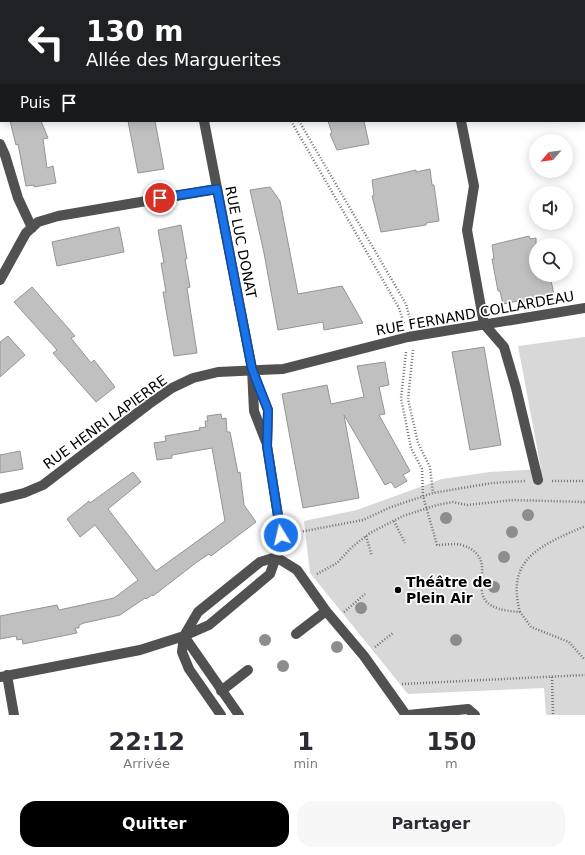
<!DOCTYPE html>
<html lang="fr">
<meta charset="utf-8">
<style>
:root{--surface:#fff;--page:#f7f7f7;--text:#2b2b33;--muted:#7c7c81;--accent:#000}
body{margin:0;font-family:"DejaVu Sans",sans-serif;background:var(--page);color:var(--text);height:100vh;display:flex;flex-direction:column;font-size:15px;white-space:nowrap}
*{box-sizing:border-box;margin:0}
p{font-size:13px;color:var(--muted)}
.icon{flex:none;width:22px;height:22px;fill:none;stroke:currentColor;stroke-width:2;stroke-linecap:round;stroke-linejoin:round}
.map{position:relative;height:715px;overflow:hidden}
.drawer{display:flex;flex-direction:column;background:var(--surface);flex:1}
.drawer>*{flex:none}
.guide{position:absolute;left:0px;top:0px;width:585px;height:122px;box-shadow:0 2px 10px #0003;background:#202124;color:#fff;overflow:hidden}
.needle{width:26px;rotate:242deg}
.tools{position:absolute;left:529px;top:134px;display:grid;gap:8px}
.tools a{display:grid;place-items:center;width:44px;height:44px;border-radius:50%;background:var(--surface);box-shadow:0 2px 10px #0003;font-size:20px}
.pin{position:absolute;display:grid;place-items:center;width:34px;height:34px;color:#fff;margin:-17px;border:2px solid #fff;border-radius:50%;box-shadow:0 1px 4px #0007}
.me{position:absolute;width:44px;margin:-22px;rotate:351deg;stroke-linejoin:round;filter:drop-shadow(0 0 3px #0008)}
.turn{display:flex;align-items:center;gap:14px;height:84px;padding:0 20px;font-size:18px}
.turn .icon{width:52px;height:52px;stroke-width:2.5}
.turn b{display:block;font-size:28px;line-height:34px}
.then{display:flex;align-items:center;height:38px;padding:0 20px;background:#0003;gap:8px;font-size:15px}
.eta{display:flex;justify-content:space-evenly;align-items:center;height:68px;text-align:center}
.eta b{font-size:24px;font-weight:600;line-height:28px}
.primary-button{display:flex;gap:8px;margin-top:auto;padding:8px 20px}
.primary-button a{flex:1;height:46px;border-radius:16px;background:var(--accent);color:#fff;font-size:16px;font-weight:600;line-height:46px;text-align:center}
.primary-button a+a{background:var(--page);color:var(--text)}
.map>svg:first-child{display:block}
.green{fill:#d8d8d8}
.building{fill:#c0c0c0;stroke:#959595}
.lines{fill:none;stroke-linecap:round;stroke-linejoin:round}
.path{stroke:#737373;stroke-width:2.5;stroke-dasharray:1 2;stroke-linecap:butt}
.minor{stroke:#515151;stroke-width:10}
.tree{fill:#8d8d8d}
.route-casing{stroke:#114b97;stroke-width:10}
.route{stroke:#1a73e8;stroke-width:7}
.poi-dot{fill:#000;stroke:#fff;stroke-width:1.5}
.labels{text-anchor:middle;stroke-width:3.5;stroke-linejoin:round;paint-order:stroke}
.street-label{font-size:14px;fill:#000;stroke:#fff}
.poi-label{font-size:14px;font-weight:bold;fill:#000;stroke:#fff;text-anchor:start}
</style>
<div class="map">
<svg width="585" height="715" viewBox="0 0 585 715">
<rect width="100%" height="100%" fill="#fff"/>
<path class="green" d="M585,337V715H546L544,688L408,694L310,573L304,521L357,510L442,479L490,472L541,469L518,346Z"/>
<path class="building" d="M10,121H41L48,138L43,139L47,168L53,166L56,183L34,187V185L26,186L18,144L16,145Z
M128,121H155L164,169L138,173Z
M328,121H364L369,144L337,150L330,134L332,133Z
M430,169L432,185H434L439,221L426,223V225L381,232L372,196L374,195L372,180L416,170V172Z
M270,187L280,201L298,294L342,286L363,323L324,330L323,322L278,330L264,253L250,190Z
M181,225L187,259H185L190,287L187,288L197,353L174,356L163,292H166L161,263H164L158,230Z
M119,227L124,252L57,266L52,242Z
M529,236L530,239L536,238V275H550L554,295L518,303V301L503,304L500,291H498L492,259H494L492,245Z
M32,287L75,336L71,338L91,363L94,360L115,387L96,402L53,353L57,350L14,302Z
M8,336L25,355L0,377V342Z
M484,347L501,445L470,450L452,352Z
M385,362L389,385L379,387L385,414L379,415L410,471L403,475L407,481L395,488L391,482L385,485L344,415L359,498L303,508L282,394L327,385L331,404L364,397L357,366Z
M221,414L222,419L226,418L227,432H230L238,473L240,472L244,505L256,522L211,556L209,554L197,562L153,596L152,595L146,599L145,598L120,615L84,623L79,625V628H75L77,633L23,644L22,639L17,640L16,636L0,639V616L57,605L59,610L114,598L138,580L95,525L80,537L67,519L89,501L90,503L133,472L141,482L108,509L156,571L225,521L212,448L172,455V458L157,460L154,443L166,441L165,436L200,430L199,428L206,427L205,421H208L207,416Z
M20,451L23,469L0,473V455Z"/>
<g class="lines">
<path class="path" d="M221,0L222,1
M230,0V1
M291,121L399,308L404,324
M299,121L406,304L411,323
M413,350L408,399L418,443L430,467L433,493
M406,352L401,398L411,448L422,469L423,496L437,545C445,545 455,543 462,545C510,561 447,608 520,612L531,627L569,642L585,660
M552,481H585
M394,521L405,543
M294,533L363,520L391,507L433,493L492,483L525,481
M366,536L372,556
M317,574L337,563L352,547L370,533L403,516L437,505L453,502L467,505L513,500L585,502
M344,612L365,594
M520,612C505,557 543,545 585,526
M375,647L393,633
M552,677L553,715
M402,684L585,675"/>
<path class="minor" d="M179,0V1
M191,0V1
M255,0L256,1
M437,0V1
M204,121L252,369L254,411L266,442
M461,121L474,186L467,230L484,324L504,347L516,388L538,480
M0,144L5,155L18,198L32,228
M0,280L26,233L38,222L58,216L217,189
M0,499L24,493L43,485L149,404L172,388L193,378L218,372L283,369L408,337L585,308
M276,557L297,570L326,611L364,656L406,715
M296,634L326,611
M184,636L239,715
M7,675L14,715
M0,677L140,650L184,636L209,625L270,574L276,557L281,535L267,446L268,410L252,369
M221,691L248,670
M221,715L189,669L182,652L184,636L198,612L260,562L276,557
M408,715L468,709L475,715"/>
</g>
<g class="tree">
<circle cx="528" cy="515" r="6"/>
<circle cx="446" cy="518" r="6"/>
<circle cx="512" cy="532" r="6"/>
<circle cx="504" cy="557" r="6"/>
<circle cx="494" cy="587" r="6"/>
<circle cx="361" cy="608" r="6"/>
<circle cx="265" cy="640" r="6"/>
<circle cx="456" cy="640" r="6"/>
<circle cx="337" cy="647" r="6"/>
<circle cx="283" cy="666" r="6"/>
</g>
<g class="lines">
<g class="route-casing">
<path id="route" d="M160,198L217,189L252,369L268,410L267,446L281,535"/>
</g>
<use href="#route" class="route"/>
</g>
<circle class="poi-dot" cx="398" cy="590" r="4"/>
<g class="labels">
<g class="street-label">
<text transform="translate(241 242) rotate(79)" y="5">RUE LUC DONAT</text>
<text transform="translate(475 313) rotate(-10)" y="5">RUE FERNAND COLLARDEAU</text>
<text transform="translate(105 422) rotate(-36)" y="5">RUE HENRI LAPIERRE</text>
</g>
<g class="poi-label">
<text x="406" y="587">Théâtre de<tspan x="406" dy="16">Plein Air</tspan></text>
</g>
</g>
</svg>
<div class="tools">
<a><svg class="needle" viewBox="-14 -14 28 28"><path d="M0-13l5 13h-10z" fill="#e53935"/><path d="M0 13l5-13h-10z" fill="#7c7c81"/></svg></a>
<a><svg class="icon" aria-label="sound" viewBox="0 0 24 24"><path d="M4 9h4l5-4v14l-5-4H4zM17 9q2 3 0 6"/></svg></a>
<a><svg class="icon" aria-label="search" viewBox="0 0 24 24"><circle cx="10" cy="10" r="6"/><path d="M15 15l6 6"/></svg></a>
</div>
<div class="pin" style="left:160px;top:198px;background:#d93025"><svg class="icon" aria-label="arrive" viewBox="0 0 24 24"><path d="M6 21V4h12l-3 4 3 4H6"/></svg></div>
<svg class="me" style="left:281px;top:535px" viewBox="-20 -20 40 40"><circle r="17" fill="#1a73e8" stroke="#fff" stroke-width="3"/><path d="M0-11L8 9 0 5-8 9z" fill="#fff"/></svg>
<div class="guide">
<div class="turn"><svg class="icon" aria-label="left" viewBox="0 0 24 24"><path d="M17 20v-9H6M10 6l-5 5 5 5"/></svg><div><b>130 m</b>Allée des Marguerites</div></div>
<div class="then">Puis<svg class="icon" aria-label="arrive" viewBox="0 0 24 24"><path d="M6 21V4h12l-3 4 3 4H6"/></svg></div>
</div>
</div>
<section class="drawer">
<div class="eta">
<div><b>22:12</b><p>Arrivée</p></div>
<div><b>1</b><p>min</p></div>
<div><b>150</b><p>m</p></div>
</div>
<div class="primary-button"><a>Quitter</a><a>Partager</a></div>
</section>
